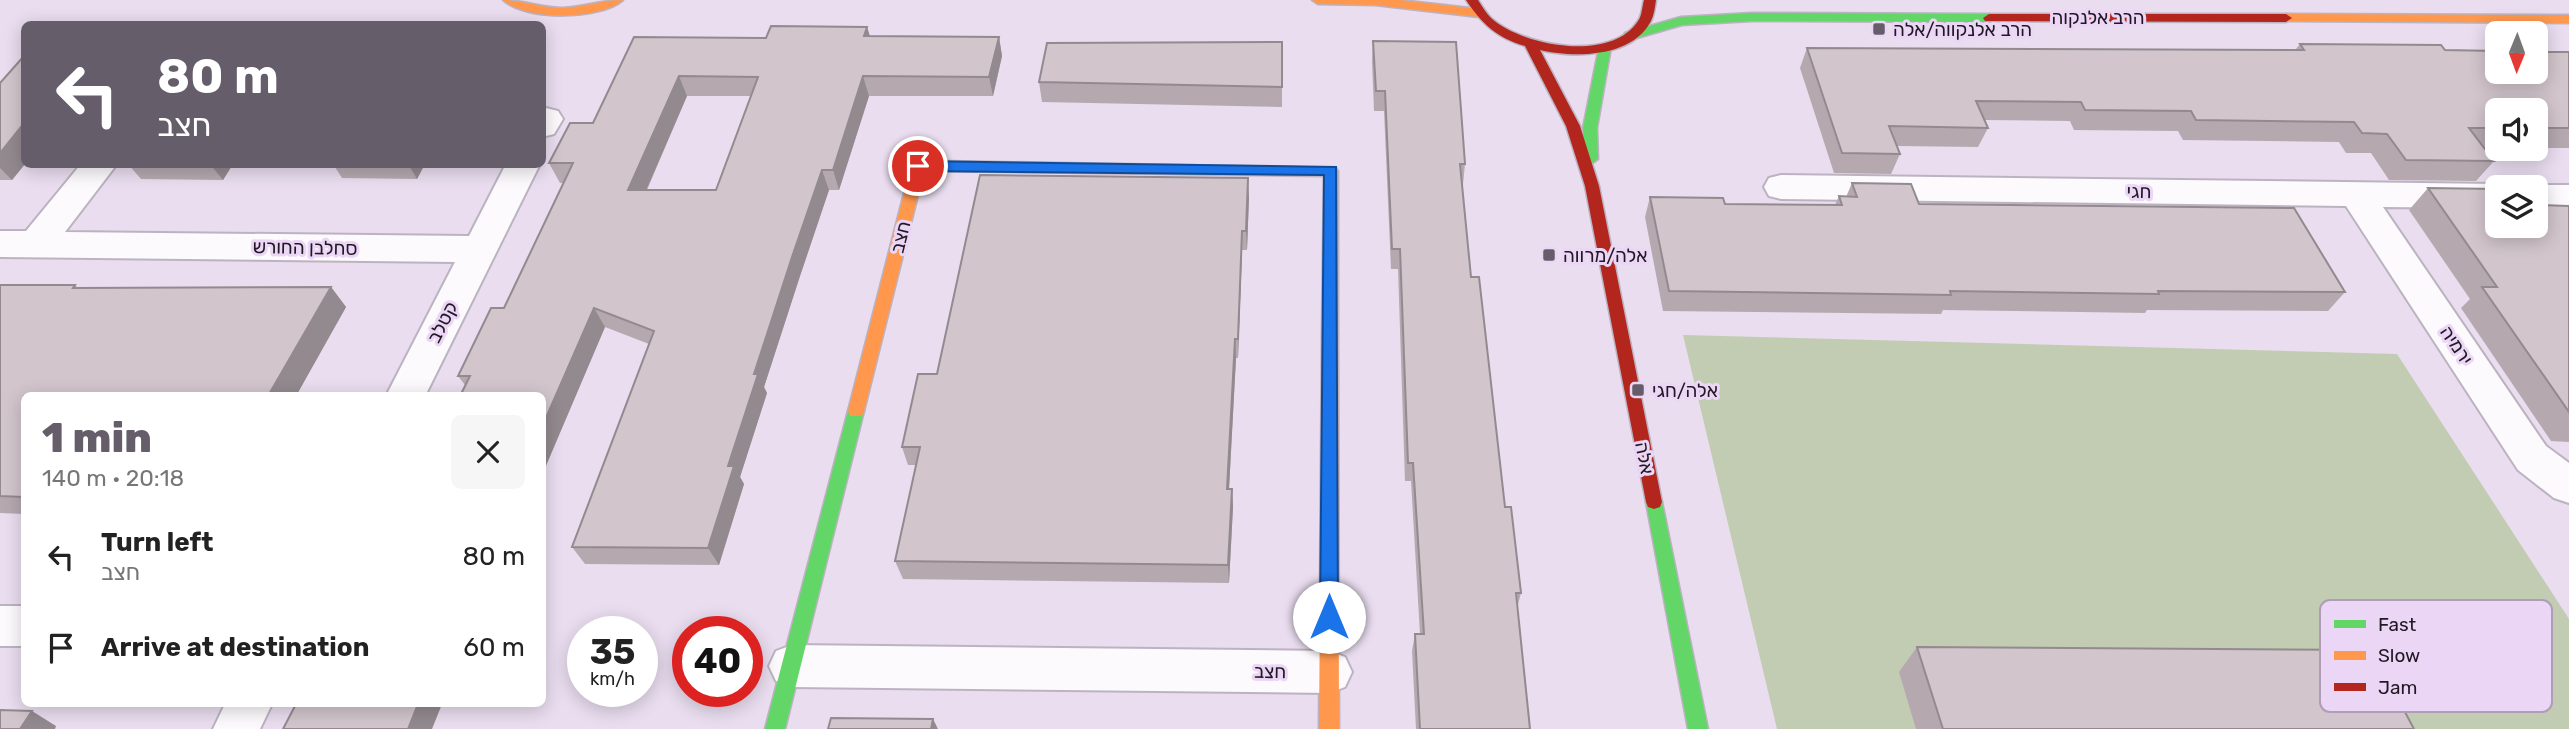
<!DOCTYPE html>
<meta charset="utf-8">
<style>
:root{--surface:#fff;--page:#f6f6f6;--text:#222;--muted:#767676;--accent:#665d6a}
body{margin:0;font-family:Rubik,Heebo,sans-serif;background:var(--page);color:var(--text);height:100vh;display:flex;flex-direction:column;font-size:26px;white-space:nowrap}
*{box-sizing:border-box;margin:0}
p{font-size:23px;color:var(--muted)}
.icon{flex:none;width:38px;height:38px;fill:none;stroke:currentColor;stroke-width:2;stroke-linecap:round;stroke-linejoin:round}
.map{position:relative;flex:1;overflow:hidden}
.sheet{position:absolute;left:21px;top:392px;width:525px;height:315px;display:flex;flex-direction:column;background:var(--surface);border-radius:10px;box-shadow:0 4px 18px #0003}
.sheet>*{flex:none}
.hud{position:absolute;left:21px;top:21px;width:525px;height:147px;border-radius:10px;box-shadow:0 4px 18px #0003;background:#665d6a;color:#fff;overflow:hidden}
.needle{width:46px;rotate:181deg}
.buttons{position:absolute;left:2485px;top:21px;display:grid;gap:14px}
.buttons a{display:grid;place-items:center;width:63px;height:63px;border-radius:10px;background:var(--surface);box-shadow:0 4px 18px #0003;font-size:35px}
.speed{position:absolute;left:567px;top:616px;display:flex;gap:14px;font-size:35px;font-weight:700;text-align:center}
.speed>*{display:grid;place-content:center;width:91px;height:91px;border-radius:50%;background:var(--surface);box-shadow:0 4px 18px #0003;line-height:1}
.speed small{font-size:18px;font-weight:400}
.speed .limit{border:10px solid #d22;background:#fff;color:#111}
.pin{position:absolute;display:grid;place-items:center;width:60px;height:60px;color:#fff;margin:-30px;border:4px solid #fff;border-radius:50%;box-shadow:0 2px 7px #0007}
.me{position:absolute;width:77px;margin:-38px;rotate:0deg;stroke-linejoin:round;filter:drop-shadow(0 0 5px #0008)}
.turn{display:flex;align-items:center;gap:24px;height:147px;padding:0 21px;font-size:32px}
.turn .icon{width:91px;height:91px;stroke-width:2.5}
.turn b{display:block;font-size:49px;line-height:60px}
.round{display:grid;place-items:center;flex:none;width:74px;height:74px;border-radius:10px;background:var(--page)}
.head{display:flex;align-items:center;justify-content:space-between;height:119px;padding:0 21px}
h1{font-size:42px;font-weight:800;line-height:52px;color:var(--accent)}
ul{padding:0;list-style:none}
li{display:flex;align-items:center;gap:21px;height:91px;padding:0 21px}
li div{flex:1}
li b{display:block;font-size:26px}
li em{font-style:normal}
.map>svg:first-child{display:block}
.green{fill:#c2ccb2}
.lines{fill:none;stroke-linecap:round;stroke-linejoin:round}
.street-casing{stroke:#bcb3c1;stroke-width:4}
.fast-casing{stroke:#bcb3c1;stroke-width:3}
.slow-casing{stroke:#bcb3c1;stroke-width:3}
.jam-casing{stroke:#bcb3c1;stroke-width:3}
.street{fill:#fcfafd;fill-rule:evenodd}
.fast{fill:#63d668;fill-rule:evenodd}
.slow{fill:#ff974d;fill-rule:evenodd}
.jam{fill:#b3261e;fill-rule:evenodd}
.wall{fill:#b5a9af;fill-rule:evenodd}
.shaded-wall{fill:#938a8f}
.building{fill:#d2c5cc;stroke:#938a8f;stroke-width:2;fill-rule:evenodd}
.route{fill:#1a73e8;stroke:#114b97;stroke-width:2}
.poi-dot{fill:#665d6a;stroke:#ecd6f6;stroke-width:2.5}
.labels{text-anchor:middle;stroke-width:6;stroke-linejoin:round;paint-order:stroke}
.street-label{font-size:19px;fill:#201823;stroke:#ecd6f6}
.poi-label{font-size:19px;fill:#201823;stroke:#ecd6f6;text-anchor:start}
.key{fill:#ecd6f6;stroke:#af9db7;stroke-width:2}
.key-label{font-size:19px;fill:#201823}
</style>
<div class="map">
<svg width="2569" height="729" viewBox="0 0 2569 729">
<rect width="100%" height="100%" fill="#e9ddef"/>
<path class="green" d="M1683,335L2397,354L2569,619V729H1777Z"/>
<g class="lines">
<g class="street-casing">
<path id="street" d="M546,108L558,111L563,119L554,134L542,137V109Z
M81,164H117L65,232L469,236L506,164H540L425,396H386L455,262L0,257V231H26Z
M1781,175L2497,184L2509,187H2497V208L2383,207L2546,446L2569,463V503L2554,498L2518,470L2346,206L1781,199L1769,196L1764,187L1769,178Z
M2536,185H2569V209H2536V187H2528Z
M0,606H24V646H0Z
M792,645L1329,651L1345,657L1352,672L1345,687L1329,693L792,687L776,681L769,666L776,651Z
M225,704H272L260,729H213Z"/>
</g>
<g class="fast-casing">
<path id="fast" d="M1752,13L1989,14L1995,18L1989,22L1752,21L1682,25L1630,40L1624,36L1625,33L1681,17Z
M1605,43L1611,47L1597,128L1598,159L1591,164L1584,159L1583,128L1599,47Z
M938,161L1336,168L1338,171V336L1330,342L1322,336L1324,176L938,171L931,166Z
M856,405L862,406L864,411L785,729H765L848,411L850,406Z
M1654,495L1660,497L1662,502L1708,729H1688L1646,502L1648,497Z"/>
</g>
<g class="slow-casing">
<path id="slow" d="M503,0C523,0 542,8 563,8C584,7 602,0 623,0C600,20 526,21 503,0Z
M1312,0H1400L1479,9L1485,13L1479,17L1375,5L1318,4Z
M2286,14L2569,15V23L2282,21L2280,18Z
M918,161H938L945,166L938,171H924L864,411L862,416H850L848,411L911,166Z
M1330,330L1338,336L1339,729H1319L1322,336Z"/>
</g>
<g class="jam-casing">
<path id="jam" d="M1466,0H1478C1482,6 1486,13 1491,18C1522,46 1611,63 1638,21C1642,16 1642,7 1644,0H1656C1655,7 1654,15 1651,21C1632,58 1574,58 1540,50L1580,126L1599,186L1662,502L1660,507L1654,509L1648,507L1646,502L1585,186L1566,126L1525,46C1497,38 1481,23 1466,0Z
M1989,14H2286L2292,18L2286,22L1985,21L1983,18Z"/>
</g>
<use href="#street" class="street"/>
<use href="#fast" class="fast"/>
<use href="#slow" class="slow"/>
<use href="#jam" class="jam"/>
</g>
<path class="wall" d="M867,27L870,36L999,37L1002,56L993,96H869L839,190H829L800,276L764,387L767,393L740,477L744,484L719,565L585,564L572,547L649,344L605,327L542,475V396L465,385L458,376L504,308L564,183H560L549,163L593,123L634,37L766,38ZM687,96H751L716,190H647Z
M1373,41L1465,164L1463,184H1462L1471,277L1505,507L1521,593L1517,608L1530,729H1416L1412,651L1415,634H1420L1411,481H1405L1398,269H1391L1384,111H1374L1372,61Z
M1282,42V107L1042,102L1039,82Z
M2300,44L2445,50L2569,52V148H2536V110H2497V148H2484L2494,161L2476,181L2389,180L2371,153H2346L2339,142L2183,140L2178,131L2074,130L2070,121L1984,120L1988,128L1978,147L1897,146L1900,154L1891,174L1834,173L1800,68L1807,48L2295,50Z
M0,83L25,164L12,180H0Z
M128,164H233L223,180L141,179Z
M333,164H425L417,179L342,178Z
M1852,183L1919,204L2345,292L2328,311L2147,310L2145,313L1943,310L1941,314L1663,311L1645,217L1650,197L1725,204L1835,205L1839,196L1846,197Z
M2428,188L2497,226L2569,206V442L2551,441L2461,308L2470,299L2409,210Z
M1249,197L1247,250H1242L1238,358H1236L1229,489H1232L1233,507L1229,583L903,579L895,561L916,465H908L902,447L937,374Z
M0,285H75L78,288L331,287L346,307L296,396H24V514L0,513Z
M1917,647L2414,729H1916L1899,672Z"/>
<path class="shaded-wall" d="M867,27L873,47L864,36Z
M999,37L1002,56L993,96L989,77Z
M679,76L687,96L638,209L628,190Z
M863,76L869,96L839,190L833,170Z
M24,123L25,164L12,180L0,168V153Z
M210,164H233L223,180Z
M408,164H425L417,179Z
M822,170L829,190L800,276L764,387L767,393L740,477L744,484L719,565L708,548L728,466L754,374L792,257Z
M1248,178L1249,197L1247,250L1246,231Z
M1242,231V250L1238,358V339Z
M331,287L346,307L296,396H268Z
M594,308L605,327L542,475V427Z
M1235,339L1236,358L1228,507L1227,489Z
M1232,489L1233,507L1229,583L1228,565Z
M418,704H442L432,729H408Z
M32,711L56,726L55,729H20Z
M933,719L938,729H931Z"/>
<path class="building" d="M771,26L867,27L864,36L999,37L989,77L863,76L833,170H822L792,257L754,374H758L728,466H734L708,548L572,547L654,331L594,308L542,427V396H460L470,376H458L491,308H504L573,163H549L570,123H593L634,37L766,38ZM679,76L758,77L716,190H628Z
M1373,41L1456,42L1465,164H1460L1471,277H1479L1505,507H1511L1521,593H1516L1530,729H1420L1415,634H1424L1413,463H1408L1400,249H1392L1385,91H1376Z
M1282,42V87L1039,82L1047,43Z
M2300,44L2441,45L2445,50L2497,51V72H2536V52H2569V128H2536V110H2497V128H2469L2494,161L2406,160L2387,134L2362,133L2354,122L2196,120L2191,111L2085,110L2081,102L1976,101L1988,128L1889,126L1900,154L1842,153L1807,48L2304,50Z
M24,56V123L0,153V83Z
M980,175L1248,178L1246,231H1242L1238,339H1235L1227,489H1232L1228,565L895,561L920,447H902L918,374H937Z
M1852,183L1911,184L1919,204L2294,208L2345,292L2158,291L2159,294L1950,291L1951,295L1669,291L1650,197L1723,198L1725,204L1842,205L1839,196L1857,197Z
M2428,188L2497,189V226H2536V205L2569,206V412L2482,287H2497Z
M0,285H75L73,288L331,287L268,396H24V497L0,496Z
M1917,647L2372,650L2414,729H1943Z
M296,704H418L408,729H283Z
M0,710L32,711L20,729H0Z
M831,718L933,719L931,729H828Z"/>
<path class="route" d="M918,161L1336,167L1338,617L1336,622L1329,625L1323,622L1320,617L1324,175L918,171L911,166Z"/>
<g class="poi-dot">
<rect x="1872" y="22" width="14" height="14" rx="3.5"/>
<rect x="1542" y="248" width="14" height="14" rx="3.5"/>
<rect x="1631" y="383" width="14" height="14" rx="3.5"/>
</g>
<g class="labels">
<g class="street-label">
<text x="2098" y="24">הרב אלנקוה</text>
<text transform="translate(2139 191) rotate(1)" y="7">חגי</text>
<text transform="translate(900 237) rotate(-76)" y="7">חצב</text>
<text transform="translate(305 247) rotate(1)" y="7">סחלבן החורש</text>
<text transform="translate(442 322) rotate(-63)" y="7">קטלב</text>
<text transform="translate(2457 345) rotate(56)" y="7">ירמיה</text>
<text transform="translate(1645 458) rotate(79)" y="7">אלה</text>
<text transform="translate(1270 671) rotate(1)" y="7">חצב</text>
</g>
<g class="poi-label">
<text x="1893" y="36">הרב אלנקווה/אלה</text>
<text x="1563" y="262">אלה/מרווה</text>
<text x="1652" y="397">אלה/חגי</text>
</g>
</g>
<rect x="2320" y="600" width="232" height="112" rx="10" class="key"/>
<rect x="2334" y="620" width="32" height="8" fill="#63d668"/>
<rect x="2334" y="651" width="32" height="9" fill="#ff974d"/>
<rect x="2334" y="683" width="32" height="8" fill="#b3261e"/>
<g class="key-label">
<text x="2378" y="631">Fast</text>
<text x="2378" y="662">Slow</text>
<text x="2378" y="694">Jam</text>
</g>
</svg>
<div class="buttons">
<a><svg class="needle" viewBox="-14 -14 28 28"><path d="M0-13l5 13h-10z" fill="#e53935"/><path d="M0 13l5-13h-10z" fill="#767676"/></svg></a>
<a><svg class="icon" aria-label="sound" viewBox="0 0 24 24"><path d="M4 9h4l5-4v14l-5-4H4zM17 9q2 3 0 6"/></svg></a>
<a><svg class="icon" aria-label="layers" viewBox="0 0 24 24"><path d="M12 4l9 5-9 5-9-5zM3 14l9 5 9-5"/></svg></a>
</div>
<div class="speed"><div>35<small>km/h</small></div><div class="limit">40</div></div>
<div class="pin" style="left:918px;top:166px;background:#d93025"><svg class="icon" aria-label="arrive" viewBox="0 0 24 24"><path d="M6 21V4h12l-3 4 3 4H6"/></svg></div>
<svg class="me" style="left:1329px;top:617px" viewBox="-20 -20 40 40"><circle r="19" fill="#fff"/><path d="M0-13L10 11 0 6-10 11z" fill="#1a73e8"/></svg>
<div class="hud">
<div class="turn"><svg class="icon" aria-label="left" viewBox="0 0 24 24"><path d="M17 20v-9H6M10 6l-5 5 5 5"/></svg><div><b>80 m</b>חצב</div></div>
</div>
<section class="sheet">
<div class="head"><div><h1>1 min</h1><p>140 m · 20:18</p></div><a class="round"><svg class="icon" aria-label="close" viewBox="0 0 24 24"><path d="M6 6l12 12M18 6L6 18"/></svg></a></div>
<ul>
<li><svg class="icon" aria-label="left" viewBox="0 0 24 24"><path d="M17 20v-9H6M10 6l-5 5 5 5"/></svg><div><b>Turn left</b><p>חצב</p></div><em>80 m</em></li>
<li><svg class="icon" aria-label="arrive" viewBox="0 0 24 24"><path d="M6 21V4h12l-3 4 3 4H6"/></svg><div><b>Arrive at destination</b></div><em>60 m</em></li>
</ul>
</section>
</div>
